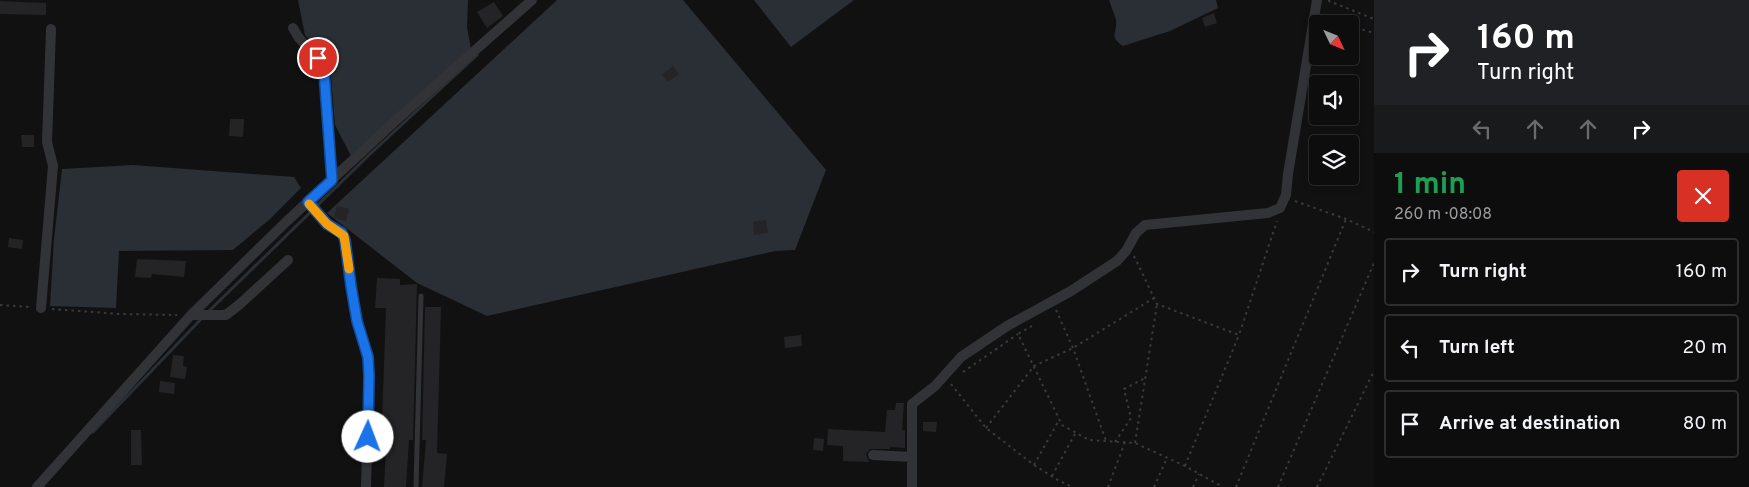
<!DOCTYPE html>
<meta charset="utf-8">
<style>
:root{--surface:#0d0d0e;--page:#161617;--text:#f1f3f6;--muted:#9a9c9e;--line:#2d2d2e}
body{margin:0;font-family:Overpass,sans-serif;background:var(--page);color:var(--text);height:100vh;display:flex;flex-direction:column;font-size:19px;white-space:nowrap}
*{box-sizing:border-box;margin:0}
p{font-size:16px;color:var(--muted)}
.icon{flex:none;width:28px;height:28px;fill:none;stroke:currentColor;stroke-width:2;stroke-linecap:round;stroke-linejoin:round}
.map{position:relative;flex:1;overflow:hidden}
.sheet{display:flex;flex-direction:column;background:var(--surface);width:375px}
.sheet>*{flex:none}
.top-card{background:#202124;color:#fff;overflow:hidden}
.needle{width:32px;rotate:133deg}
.buttons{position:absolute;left:1309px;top:15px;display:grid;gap:10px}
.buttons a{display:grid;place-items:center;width:50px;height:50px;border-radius:5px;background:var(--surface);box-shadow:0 2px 8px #0003,0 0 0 1px var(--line);font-size:25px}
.pin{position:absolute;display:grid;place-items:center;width:42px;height:42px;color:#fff;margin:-21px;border:2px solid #fff;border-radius:50%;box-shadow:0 1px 5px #0007}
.me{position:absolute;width:55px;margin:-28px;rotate:2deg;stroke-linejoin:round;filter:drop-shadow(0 0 4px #0008)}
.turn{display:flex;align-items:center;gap:18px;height:105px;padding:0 20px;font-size:22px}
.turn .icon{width:65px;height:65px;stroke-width:2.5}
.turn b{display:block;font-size:35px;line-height:42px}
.lanes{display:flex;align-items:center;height:48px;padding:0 20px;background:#0003;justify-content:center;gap:25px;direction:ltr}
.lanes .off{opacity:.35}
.round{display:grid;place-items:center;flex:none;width:52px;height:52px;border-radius:5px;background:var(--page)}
.head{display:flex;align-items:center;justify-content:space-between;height:85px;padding:0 20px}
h1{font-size:30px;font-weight:700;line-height:38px;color:#1e9e55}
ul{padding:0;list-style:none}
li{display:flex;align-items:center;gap:15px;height:68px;margin:0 10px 8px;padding:0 10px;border:2px solid var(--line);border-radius:5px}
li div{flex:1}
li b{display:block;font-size:19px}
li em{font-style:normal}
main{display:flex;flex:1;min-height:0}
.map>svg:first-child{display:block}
.water{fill:#292f34}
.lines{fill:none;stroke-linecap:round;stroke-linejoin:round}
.stream{stroke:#292f34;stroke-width:3}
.building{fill:#242426}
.path{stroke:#383a3d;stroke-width:2;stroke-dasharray:2.5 4;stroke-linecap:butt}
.lane{stroke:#323336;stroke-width:5}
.street{stroke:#323336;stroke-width:10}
.route-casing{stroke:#114b97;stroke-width:12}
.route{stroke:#1a73e8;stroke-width:9}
.slow{stroke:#f59e0b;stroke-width:9}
</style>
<main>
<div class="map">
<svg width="1374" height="487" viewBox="0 0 1374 487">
<rect width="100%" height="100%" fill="#111112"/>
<path class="water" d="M298,0H468L467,27L471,49L351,156L335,125L330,65L305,35Z
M557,0H683L826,170L795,250L775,251L487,316L417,283L327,213Z
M754,0H854L791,47Z
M1109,0H1216L1218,8L1170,31L1123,46C1108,36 1118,33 1116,20C1114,13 1111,6 1109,0Z
M133,165L294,177L301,188L270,219L233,250L119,251L116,308L50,306L54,239L62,169Z"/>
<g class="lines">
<path class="stream" d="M209,311L368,156L477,55
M93,432L203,317"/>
</g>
<path class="building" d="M0,1L46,3V15L0,14Z
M494,2L503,16L487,28L477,12Z
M1214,13L1217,23L1205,27L1202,18Z
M673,66L679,74L668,82L662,75Z
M230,119H244L243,137L229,136Z
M21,135H34V147H22Z
M337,206L349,209L346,221L334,218Z
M766,220L768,233L754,235L753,222Z
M9,238L23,240L22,249L8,247Z
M137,259L186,261L184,277L152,274L151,278L135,277Z
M377,278L400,279V285L417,284L413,440H409L406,487H384L386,449H381L386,308H375Z
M425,307H441L437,453L447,454L444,487H422L426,440H422Z
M801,335L802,346L785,348L784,337Z
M173,355L184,356L183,366L187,367L185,379L170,377Z
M160,381L175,383L174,394L159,392Z
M896,403H904L902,430H905V448L890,447V449H870L866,454L869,462L843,461V446L827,445L828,429L885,432L887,410H895Z
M923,422H937L936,432L923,431Z
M131,430H141L142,465H131Z
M814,438L824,439L823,451L813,450Z"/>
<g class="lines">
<path class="path" d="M1329,0V1L1374,19
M1325,18L1344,24
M1350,26L1374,33
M1295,201L1346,219L1374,232
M1134,256L1157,304L1239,335L1277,221
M0,305L30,307
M52,309L120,314L177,315
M1056,310L1073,348L1106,441
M1032,326L1018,334L1062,425L1089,440L1135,443L1185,466L1223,487
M963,372L1018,334
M951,384L986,428L1034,465L1056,479L1072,487
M986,428L1034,366L1073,348L1154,298
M1115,442L1131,418L1124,389L1145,378
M1135,443L1157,304
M1034,465L1059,420
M1185,466L1239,335
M1052,476L1076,432
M1108,487L1125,442
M1154,487L1167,458
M1193,487L1199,474
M1236,487L1346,219
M1278,487L1374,263
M1317,487L1374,371"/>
<path class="lane" d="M416,487L421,296"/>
<path class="street" d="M293,28L299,38L323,65L332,179
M308,203L327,224L342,233L345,240L351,286L357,321L368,357L369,376L366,487
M41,308L53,166L47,142L51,29
M191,315H226L240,304L288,260
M873,455L912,457
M37,487L191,315L286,222L394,122L532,0
M912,487V404L935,386L961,357L1007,326L1071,291L1117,261L1126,251L1136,233L1145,225L1268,213L1280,208L1286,195L1288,174L1317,0"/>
</g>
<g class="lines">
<g class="route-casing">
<path id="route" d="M318,58L323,65L324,72L332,180L308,202L327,224L342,233L345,240L351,286L357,321L368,357L369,376L368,437"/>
</g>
<use href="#route" class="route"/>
<path class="slow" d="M309,204L327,224L344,236L349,269"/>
</g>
</svg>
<div class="buttons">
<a><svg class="needle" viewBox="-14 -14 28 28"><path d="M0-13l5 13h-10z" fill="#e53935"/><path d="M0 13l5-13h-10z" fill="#9a9c9e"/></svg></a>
<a><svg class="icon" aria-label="sound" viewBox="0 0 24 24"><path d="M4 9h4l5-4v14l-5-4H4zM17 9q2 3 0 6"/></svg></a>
<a><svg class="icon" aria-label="layers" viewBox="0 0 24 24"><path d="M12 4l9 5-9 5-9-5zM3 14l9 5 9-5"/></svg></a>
</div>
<div class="pin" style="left:318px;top:58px;background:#d93025"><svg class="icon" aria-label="arrive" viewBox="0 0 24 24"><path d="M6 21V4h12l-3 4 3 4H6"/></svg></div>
<svg class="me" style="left:368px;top:437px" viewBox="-20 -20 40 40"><circle r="19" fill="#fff"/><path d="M0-13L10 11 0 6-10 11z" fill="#1a73e8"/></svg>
</div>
<section class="sheet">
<div class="top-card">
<div class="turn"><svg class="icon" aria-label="right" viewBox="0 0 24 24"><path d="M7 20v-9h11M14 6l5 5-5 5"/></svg><div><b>160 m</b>Turn right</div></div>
<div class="lanes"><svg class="icon off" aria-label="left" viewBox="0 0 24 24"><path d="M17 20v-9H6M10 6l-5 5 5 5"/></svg><svg class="icon off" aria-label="ahead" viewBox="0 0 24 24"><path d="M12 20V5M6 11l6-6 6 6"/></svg><svg class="icon off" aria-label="ahead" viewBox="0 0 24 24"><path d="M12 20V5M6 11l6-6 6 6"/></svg><svg class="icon" aria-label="right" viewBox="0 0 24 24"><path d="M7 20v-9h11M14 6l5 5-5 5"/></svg></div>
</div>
<div class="head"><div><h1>1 min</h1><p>260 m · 08:08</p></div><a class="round" style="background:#d93025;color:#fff"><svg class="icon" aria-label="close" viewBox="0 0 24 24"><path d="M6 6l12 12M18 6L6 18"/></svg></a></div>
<ul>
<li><svg class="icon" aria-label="right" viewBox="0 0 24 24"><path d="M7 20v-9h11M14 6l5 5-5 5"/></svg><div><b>Turn right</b></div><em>160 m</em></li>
<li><svg class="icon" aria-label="left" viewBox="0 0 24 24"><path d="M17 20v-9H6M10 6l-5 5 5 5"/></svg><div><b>Turn left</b></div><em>20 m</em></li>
<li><svg class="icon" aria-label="arrive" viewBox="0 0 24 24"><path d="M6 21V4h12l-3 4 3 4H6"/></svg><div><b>Arrive at destination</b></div><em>80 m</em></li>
</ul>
</section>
</main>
